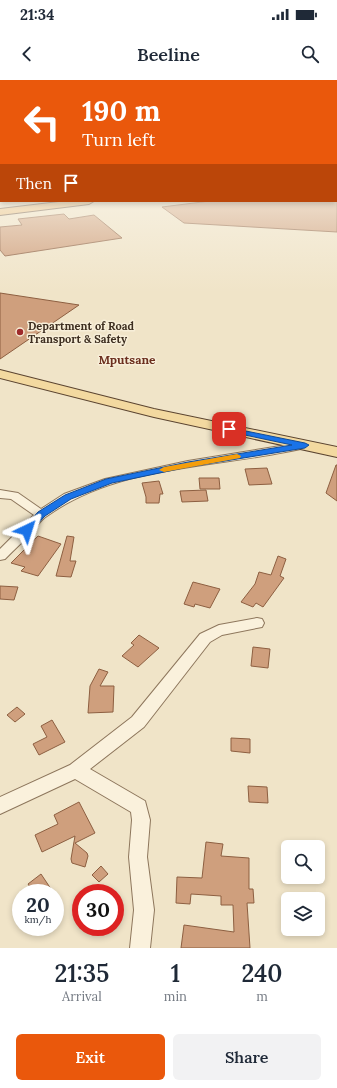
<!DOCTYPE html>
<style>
:root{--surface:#fff;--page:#f2f2f3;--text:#1f2937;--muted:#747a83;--accent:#ea580c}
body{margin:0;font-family:Lora,serif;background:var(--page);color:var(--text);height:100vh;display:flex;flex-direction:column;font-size:15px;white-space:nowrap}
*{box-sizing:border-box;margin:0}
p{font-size:13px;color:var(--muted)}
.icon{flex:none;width:22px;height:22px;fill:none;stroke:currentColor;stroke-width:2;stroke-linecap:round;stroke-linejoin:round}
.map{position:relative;height:868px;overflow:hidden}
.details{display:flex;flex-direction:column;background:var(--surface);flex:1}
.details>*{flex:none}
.top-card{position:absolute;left:0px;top:0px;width:337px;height:122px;box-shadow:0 2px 6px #0003;background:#ea580c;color:#fff;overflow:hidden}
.controls{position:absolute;left:281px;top:760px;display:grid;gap:8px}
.controls a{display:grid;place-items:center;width:44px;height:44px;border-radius:6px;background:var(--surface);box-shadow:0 2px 6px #0003;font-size:20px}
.speed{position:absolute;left:12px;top:804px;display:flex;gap:8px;font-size:20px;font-weight:700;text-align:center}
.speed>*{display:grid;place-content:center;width:52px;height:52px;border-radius:50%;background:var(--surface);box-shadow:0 2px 6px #0003;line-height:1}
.speed small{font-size:10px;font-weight:400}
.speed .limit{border:6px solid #d22;background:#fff;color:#111}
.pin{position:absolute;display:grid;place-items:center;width:34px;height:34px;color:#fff;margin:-17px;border-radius:8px;box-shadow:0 2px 6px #0006}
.me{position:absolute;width:44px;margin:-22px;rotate:41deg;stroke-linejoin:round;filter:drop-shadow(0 0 3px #0008)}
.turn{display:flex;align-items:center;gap:14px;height:84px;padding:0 16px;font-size:18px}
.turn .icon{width:52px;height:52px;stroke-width:2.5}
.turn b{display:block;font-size:28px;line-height:34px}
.then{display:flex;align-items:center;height:38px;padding:0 16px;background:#0003;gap:8px;font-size:15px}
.eta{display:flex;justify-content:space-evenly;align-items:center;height:68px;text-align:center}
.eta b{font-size:24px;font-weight:600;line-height:28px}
.action{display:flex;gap:8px;margin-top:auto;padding:8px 16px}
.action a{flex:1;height:46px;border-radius:6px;background:var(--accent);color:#fff;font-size:16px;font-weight:600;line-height:46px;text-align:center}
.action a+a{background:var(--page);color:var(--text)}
.status{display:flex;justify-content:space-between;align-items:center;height:28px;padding:0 20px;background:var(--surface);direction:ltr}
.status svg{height:11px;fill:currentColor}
header{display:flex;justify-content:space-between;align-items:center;height:52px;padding:0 16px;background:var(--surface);font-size:18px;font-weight:600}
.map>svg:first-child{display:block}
.building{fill:#cf9f7d;stroke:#8d5f41}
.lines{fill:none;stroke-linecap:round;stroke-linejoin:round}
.minor-casing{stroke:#8d765c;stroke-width:2}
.primary-casing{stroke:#5b4430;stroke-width:2}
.trunk-casing{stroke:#5b4430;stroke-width:2}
.minor{fill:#faf1dc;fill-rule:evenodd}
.primary{fill:#f3d9a0;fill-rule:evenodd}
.trunk{fill:#eabe7c;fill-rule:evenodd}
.route{fill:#1a73e8;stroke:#114b97}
.slow{fill:#f59e0b}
.poi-dot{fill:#9e2a2b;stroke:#f7eed8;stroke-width:1.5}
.labels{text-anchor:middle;stroke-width:3;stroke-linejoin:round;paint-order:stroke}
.far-poi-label{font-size:11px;font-weight:bold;fill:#3d2e20;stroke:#f7eed8;text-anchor:start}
.far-neighbourhood-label{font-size:12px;font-weight:bold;fill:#6b2e1e;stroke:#f7eed8}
</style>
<div class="status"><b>21:34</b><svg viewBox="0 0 49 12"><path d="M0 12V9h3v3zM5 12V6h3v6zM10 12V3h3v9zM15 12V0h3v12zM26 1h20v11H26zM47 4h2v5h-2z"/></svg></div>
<header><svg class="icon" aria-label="back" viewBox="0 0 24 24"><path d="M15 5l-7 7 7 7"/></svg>Beeline<svg class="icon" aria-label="search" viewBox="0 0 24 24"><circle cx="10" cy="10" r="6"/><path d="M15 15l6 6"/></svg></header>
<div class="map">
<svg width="337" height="868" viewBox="0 0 337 868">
<rect width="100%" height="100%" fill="#f0e4c8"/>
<path class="building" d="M210,121H337V152L184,143L162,127Z
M64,134L69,139L94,135L122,158L5,176L0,170V147L22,145L18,139Z
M0,213L79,225L0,279Z
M336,385H337V421L326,413Z
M267,388L272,404L249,405L245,389Z
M199,398H219L220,409H200Z
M159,401L163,414H160L159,423H146V417L142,403Z
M206,410L208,421L182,422L180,411Z
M38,456L61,464L38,496L21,491L25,487L11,483Z
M67,456L74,457L70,481H76L71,497L56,496Z
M278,476L286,479L280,496L284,498L263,527L256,523L253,527L241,522L255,504L259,492L271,495Z
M193,502L220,509L210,528L195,524L194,527L184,524Z
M0,506L18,507L14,520L0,519Z
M139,555L159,568L138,587L122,576L134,565L131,563Z
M253,567L270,569L268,588L251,586Z
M99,589L108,592L100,606H114L113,632L88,633L90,606Z
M17,627L25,634L15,642L7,635Z
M52,640L65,662L39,675L33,664L47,657L41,646Z
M231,658L250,659V673L231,671Z
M248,706L267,707L268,723L249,722Z
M79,722L95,753L75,763L87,773L88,776L85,787L72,783L71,779L75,756L42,772L35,755L58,744L54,735Z
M206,762L223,764L221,776L249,778V809H253L254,823H247L250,868H181L184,845L234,852L233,825H221V816L191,814L190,824L176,823L177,797L202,798Z
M101,786L108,794L99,802L92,795Z
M41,794L51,809L45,813H34L28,804Z"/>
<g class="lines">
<g class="minor-casing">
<path id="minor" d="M0,91H1V95H0Z
M305,362L309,363L310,365L309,367C224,388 120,383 47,436C40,440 36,448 31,454C22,462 13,471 5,479L0,480V469L34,435L11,419L0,418V410L18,413L41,429L64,414L105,399L188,381Z
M257,538L262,539L264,543L262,547L222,555L210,562L144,647L90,689L145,721L150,740L147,777L154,830L150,868H130L134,830L129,777L132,740L131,732L75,699L0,734V717L70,685L132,637L200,554L219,545Z"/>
</g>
<g class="primary-casing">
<path id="primary" d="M0,290L154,329L337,367V377L154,337L0,298Z"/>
</g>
<g class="trunk-casing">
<path id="trunk" d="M336,90H337V93H336Z
M67,121H94L89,124L0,135V129Z"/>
</g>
<use href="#minor" class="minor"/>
<use href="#primary" class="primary"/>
<use href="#trunk" class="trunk"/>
</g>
<linearGradient id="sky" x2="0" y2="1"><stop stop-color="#8fbad6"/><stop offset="0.42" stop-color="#f8f3e6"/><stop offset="1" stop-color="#f8f3e6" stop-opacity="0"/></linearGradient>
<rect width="337" height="212" fill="url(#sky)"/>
<path class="route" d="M226,347L305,363L309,365L305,368L188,387L112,403L71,419L45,436L30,452L27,453L22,450L38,432L65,415L106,399L188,382L292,365L226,351Z"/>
<path class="slow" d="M237,374L241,376L240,378L164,392L159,390L164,387Z"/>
<circle class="poi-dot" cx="20" cy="252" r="4"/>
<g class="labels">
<g class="far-poi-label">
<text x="28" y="250">Department of Road<tspan x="28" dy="13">Transport &amp; Safety</tspan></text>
</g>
<g class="far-neighbourhood-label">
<text x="127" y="284">Mputsane</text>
</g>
</g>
</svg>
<div class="controls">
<a><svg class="icon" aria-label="search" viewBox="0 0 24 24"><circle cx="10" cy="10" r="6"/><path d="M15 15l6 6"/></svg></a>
<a><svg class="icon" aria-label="layers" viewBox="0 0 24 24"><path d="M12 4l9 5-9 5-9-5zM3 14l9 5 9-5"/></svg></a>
</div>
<div class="speed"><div>20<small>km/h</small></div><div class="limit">30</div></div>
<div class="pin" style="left:229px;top:349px;background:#d93025"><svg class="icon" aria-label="arrive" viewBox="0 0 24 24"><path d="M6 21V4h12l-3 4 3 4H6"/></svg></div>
<svg class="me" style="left:27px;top:450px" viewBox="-20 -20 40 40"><path d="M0-17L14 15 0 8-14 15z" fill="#1a73e8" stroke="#fff" stroke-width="4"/></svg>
<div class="top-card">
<div class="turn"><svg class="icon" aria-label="left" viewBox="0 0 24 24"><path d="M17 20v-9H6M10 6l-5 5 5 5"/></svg><div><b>190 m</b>Turn left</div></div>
<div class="then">Then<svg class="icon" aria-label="arrive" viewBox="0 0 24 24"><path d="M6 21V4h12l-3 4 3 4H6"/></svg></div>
</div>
</div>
<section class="details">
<div class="eta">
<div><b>21:35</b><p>Arrival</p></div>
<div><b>1</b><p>min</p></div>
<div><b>240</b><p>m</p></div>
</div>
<div class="action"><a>Exit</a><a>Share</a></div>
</section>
